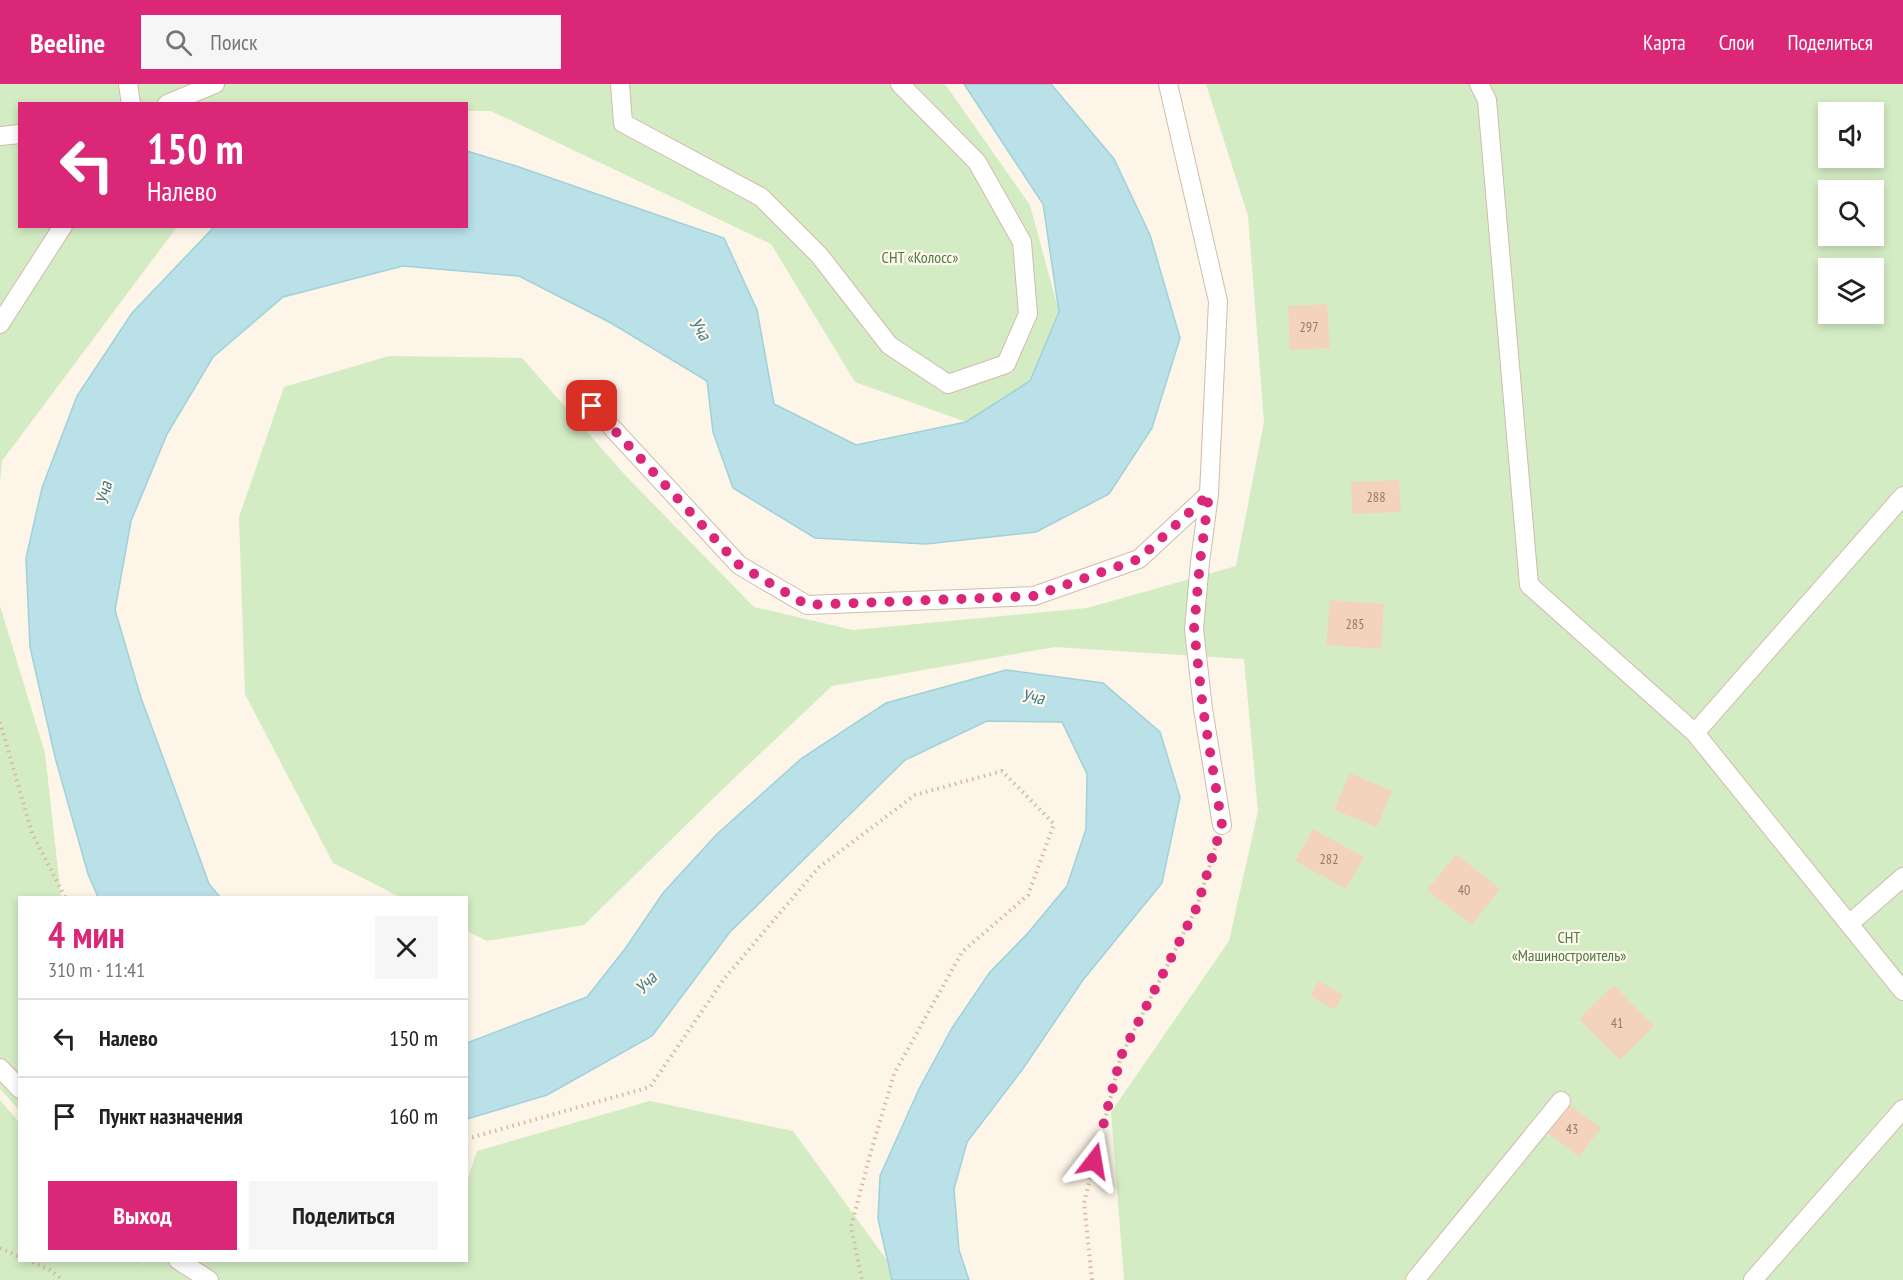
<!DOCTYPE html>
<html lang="ru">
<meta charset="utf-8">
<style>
:root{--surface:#fff;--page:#f6f6f6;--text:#202124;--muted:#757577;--line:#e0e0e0;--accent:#db2777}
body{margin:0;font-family:"PT Sans Narrow",sans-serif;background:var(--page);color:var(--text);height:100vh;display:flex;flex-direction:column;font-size:22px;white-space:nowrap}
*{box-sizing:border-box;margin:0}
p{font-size:20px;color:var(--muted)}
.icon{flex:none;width:33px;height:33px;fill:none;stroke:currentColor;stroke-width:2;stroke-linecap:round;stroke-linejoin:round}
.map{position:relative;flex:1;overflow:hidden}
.sheet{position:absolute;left:18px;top:812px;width:450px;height:366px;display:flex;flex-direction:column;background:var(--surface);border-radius:0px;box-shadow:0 3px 9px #0003}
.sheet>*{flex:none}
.hud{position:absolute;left:18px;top:18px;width:450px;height:126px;border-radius:0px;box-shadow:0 3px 9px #0003;background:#db2777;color:#fff;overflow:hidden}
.tools{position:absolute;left:1818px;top:18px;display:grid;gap:12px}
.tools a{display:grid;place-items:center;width:66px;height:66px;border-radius:0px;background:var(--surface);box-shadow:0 3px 9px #0003;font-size:30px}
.pin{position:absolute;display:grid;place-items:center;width:51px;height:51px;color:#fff;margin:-26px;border-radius:12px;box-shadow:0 3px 9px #0006}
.me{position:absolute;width:66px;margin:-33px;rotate:14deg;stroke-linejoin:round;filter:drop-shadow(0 0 4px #0008)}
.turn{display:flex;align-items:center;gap:21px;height:126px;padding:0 30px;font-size:27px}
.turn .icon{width:78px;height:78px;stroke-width:2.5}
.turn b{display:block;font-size:42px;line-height:51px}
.round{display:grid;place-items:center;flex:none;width:63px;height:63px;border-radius:0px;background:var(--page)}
.headline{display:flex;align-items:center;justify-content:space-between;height:102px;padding:0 30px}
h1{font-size:36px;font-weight:700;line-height:45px;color:var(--accent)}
.action{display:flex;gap:12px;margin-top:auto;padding:12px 30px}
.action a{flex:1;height:69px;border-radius:0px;background:var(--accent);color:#fff;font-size:24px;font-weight:700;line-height:69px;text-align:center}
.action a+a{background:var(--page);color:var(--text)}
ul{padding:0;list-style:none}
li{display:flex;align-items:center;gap:18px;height:78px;padding:0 30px;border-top:2px solid var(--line)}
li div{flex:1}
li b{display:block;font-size:22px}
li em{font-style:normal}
header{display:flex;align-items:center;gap:36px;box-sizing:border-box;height:84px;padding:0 30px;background:var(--accent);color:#fff}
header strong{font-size:28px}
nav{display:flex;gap:33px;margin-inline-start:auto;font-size:21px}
.search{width:420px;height:54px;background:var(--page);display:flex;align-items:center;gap:15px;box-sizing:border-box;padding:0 21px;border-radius:0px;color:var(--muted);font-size:22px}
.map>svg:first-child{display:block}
.green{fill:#d4ecc4;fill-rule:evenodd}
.water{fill:#bae1e8;stroke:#a0d1da;stroke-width:1.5}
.building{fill:#f4d3bd}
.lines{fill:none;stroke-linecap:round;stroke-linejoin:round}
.lane-casing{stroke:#d0bcac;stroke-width:20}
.path{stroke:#d9b6a0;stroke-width:4;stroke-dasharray:1.5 4.5;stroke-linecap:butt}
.lane{stroke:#fff;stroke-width:18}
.route{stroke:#db2777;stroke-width:10;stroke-dasharray:0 18}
.labels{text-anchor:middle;stroke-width:4.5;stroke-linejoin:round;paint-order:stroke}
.number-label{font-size:14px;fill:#977967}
.park-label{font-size:16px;fill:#4f793e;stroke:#fff8ee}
.water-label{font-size:18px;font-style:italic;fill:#3f7a85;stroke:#fff8ee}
</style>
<header>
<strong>Beeline</strong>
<div class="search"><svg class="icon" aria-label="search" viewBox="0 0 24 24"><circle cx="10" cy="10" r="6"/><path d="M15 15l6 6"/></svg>Поиск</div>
<nav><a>Карта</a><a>Слои</a><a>Поделиться</a></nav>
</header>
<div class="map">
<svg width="1903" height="1196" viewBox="0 0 1903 1196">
<rect width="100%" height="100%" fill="#fdf5e7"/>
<path class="green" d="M0,0H945L1030,121L1059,228L1030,298L966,338L855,298L771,160L491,27H467L466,20H20V142L177,143L2,377L0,398Z
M1206,0H1903V1196H1124L1111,1028L1229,857L1258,727L1244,575L1055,563L832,602L728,700L584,841L487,857L467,847L466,813H400L333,779L245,610L239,433L284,303L389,272L522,274L625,391L754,523L853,546L1087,524L1236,482L1264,338L1248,132ZM1828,28H1874V74H1828ZM1828,106H1874V152H1828ZM1828,184H1874V230H1828Z
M0,522L45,669L61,813H20L19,1026L0,1005Z
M0,1016L19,1038L20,1176H138L143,1181L141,1176H466L467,1097L477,1067L650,1017L793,1047L886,1175L892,1196H0Z"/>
<path class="water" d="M964,0H1051L1114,75L1150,151L1180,254L1152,344L1109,410L1036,448L926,460L815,454L733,404L713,348L707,297L611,239L519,192L403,182L283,213L213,273L167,350L131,437L115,526L141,614L175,706L209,800L220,813H98L88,790L55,673L30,563L26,474L42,404L77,312L132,229L214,143L466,142L467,67L516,82L724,154L757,226L774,320L856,361L966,338L1030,297L1059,228L1043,120Z
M1006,586L1103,599L1160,648L1180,713L1162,799L1083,896L1022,986L967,1058L954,1105L959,1166L969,1196H892L878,1135L880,1092L919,1005L952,944L990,888L1028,849L1067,802L1086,745L1087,690L1062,638L987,637L905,676L730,848L652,952L547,1011L467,1035V959L587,913L625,865L663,809L717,750L802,674L886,619Z"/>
<path class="building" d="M1327,220L1330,264L1290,266L1288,222Z
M1399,396L1401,428L1352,430L1351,398Z
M1330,516L1384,520L1381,565L1326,561Z
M1350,689L1392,707L1377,743L1334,726Z
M1313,745L1364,773L1346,805L1295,777Z
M1456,770L1500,805L1472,841L1427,806Z
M1319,897L1343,911L1335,926L1310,912Z
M1614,901L1654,942L1620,976L1579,935Z
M1566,1018L1601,1044L1579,1073L1544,1046Z"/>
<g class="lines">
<g class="lane-casing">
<path id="lane" d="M128,0L131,20
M620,0L623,39L761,113L819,171L889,261L948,300L1006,280L1028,230L1022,158L977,78L900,0
M1479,0L1487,16L1529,501L1695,649L1903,907
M167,20L215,0
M0,52L20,50
M0,240L63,142
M592,322L739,481L807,521L1034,512L1139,475L1209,410L1218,217L1168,0
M1209,410L1200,478L1194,545L1203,625L1222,741
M1695,649L1903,412
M1849,840L1903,793
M0,984L20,1005
M178,1176L209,1196
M1415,1196L1561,1017
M1753,1196L1903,1025"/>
</g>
<path class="path" d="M0,638L32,749L65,813
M466,1052L473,1053L650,1003L724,895L818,784L915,711L1002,687L1054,740L1028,811L962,868L894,990L870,1071L851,1143L862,1196
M0,1164L20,1173
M27,1176L50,1186L63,1196
M1092,1196L1084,1119L1121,972L1197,823L1215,764"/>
<use href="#lane" class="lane"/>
</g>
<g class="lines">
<path class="route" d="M592,322L739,481L807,521L1034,512L1139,475L1209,410L1200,478L1194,545L1203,625L1222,741L1197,823L1121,972L1094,1077"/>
</g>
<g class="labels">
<g class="number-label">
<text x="1309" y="248">297</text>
<text x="1376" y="418">288</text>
<text x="1355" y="545">285</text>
<text x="1329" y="780">282</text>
<text x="1464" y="811">40</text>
<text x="1617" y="944">41</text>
<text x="1572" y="1050">43</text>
</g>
<g class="park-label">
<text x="920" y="179">СНТ «Колосс»</text>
<text x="1569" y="859">СНТ<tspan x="1569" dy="18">«Машиностроитель»</tspan></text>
</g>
<g class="water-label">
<text transform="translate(700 245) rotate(56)" y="6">Уча</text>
<text transform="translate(104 409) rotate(-79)" y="6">Уча</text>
<text transform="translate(1033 613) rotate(8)" y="6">Уча</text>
<text transform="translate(646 899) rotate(-47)" y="6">Уча</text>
</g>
</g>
</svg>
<div class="tools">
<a><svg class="icon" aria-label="sound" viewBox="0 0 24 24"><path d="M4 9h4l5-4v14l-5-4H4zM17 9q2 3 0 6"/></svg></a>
<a><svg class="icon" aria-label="search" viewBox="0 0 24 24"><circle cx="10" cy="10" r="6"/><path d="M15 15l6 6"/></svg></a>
<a><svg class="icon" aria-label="layers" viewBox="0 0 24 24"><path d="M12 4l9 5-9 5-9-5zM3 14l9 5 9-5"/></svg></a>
</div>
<div class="pin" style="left:592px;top:322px;background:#d93025"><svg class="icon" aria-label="arrive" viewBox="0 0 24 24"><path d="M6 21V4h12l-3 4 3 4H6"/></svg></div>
<svg class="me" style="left:1094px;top:1077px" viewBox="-20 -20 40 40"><path d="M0-17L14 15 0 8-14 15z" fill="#db2777" stroke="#fff" stroke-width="4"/></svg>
<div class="hud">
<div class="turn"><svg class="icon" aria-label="left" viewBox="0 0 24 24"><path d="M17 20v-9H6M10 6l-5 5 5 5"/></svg><div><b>150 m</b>Налево</div></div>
</div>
<section class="sheet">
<div class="headline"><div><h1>4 мин</h1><p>310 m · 11:41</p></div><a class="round"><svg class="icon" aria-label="close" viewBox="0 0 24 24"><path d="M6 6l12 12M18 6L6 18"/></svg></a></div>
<ul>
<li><svg class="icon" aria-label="left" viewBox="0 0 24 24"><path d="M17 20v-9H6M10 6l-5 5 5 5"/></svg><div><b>Налево</b></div><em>150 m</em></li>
<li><svg class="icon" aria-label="arrive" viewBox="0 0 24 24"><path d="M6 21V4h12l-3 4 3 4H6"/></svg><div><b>Пункт назначения</b></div><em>160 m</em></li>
</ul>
<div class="action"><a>Выход</a><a>Поделиться</a></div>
</section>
</div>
